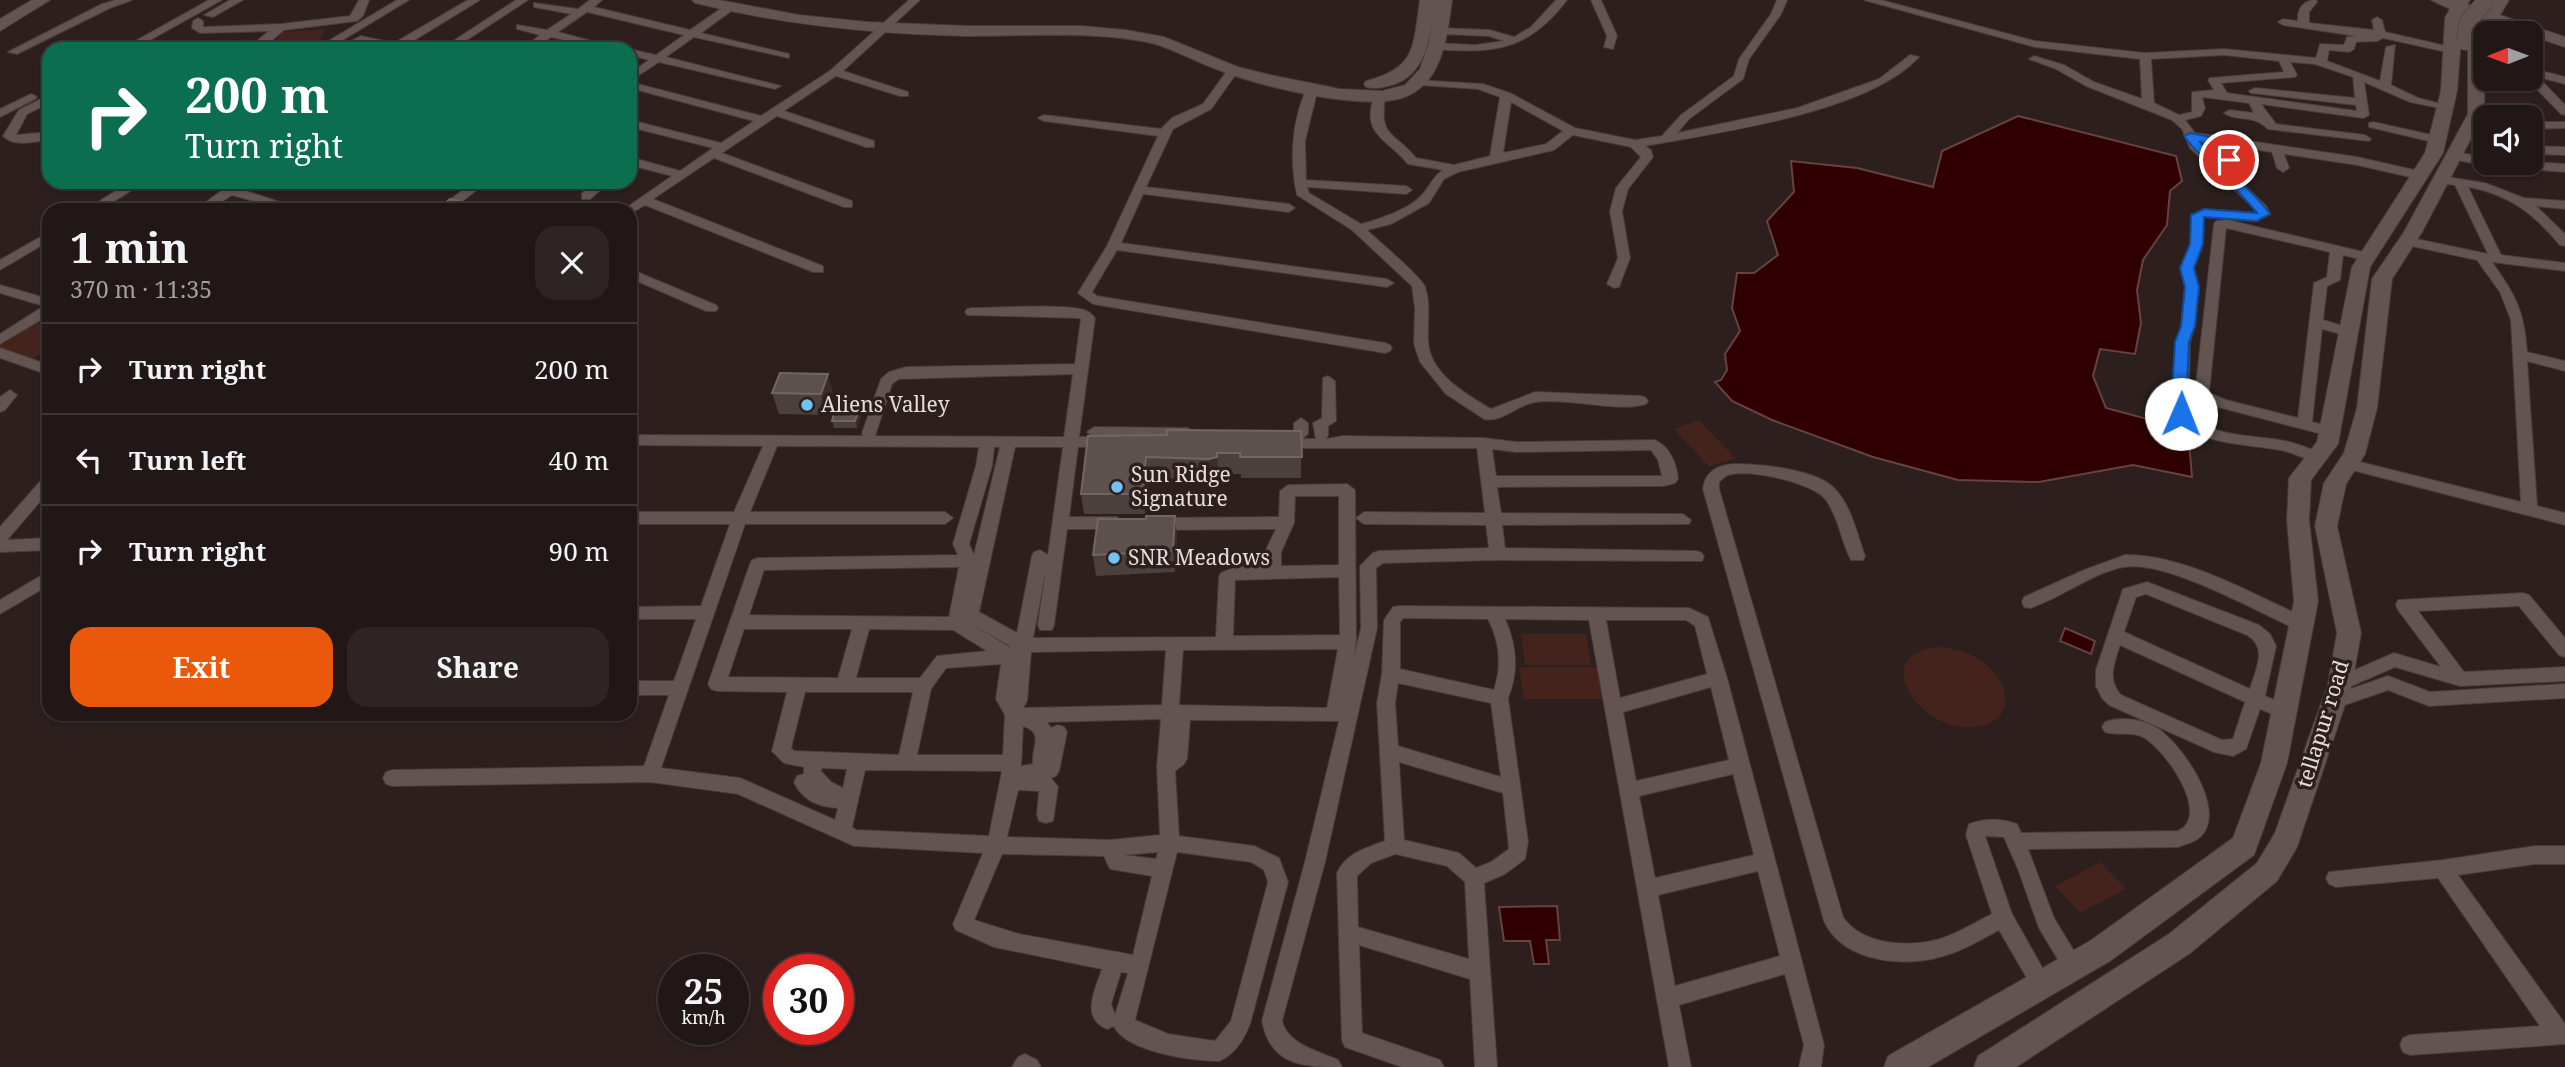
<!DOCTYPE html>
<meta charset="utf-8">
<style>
:root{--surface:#211716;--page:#2d2423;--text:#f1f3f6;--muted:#a29fa1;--line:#3e3635;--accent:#ea580c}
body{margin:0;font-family:"Noto Serif",serif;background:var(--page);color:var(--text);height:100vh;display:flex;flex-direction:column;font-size:26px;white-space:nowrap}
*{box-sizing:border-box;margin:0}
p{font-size:23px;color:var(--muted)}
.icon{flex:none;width:38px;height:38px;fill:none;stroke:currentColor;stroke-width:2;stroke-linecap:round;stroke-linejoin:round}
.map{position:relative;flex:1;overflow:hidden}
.sheet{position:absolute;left:42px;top:203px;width:595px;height:518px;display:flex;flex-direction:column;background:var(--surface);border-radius:21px;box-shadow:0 2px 5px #0004,0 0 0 2px var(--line)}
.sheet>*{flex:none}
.guide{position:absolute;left:42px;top:42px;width:595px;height:147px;border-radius:21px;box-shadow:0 2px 5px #0004,0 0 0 2px var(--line);background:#0b6e4f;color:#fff;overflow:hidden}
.needle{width:46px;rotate:269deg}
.tools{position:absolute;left:2473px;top:21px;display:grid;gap:14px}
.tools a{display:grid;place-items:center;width:70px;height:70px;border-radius:14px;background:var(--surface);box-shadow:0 2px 5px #0004,0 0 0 2px var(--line);font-size:35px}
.speed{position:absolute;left:658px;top:954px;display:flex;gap:14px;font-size:35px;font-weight:700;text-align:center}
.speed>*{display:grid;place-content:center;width:91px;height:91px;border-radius:50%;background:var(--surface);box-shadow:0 2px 5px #0004,0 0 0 2px var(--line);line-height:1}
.speed small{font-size:18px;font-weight:400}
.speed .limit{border:10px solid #d22;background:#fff;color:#111}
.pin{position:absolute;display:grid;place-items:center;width:60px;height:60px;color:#fff;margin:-30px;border:4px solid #fff;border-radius:50%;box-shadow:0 2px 7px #0007}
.me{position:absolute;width:77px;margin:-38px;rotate:1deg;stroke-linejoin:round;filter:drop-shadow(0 0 5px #0008)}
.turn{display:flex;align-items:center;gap:24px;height:147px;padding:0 28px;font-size:32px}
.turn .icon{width:91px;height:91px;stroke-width:2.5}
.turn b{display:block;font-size:49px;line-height:60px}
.round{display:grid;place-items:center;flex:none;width:74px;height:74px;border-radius:21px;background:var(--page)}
.overview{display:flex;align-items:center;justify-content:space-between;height:119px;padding:0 28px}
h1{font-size:42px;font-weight:700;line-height:52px}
.button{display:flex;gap:14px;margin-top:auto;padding:14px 28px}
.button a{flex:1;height:80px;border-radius:21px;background:var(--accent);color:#fff;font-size:28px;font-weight:700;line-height:80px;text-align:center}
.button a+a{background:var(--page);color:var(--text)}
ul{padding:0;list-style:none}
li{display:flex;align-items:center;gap:21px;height:91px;padding:0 28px;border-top:2px solid var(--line)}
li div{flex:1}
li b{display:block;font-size:26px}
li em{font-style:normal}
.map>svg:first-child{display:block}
.green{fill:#44231d}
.water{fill:#300000;stroke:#664242;stroke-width:2}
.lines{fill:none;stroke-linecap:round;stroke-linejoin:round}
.street-casing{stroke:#463c3a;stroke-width:2}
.secondary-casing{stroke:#463c3a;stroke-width:2}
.street{fill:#635451;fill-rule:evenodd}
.secondary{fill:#635451;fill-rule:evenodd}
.secondary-bridge-casing{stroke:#463c3a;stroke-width:18;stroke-linecap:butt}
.secondary-bridge{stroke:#635451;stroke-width:17}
.wall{fill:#4c403d}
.shaded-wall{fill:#392c29}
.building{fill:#5d514e;stroke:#726664;stroke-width:2}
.route{fill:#1a73e8;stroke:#114b97;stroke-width:2}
.poi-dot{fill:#73c1f5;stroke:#2c1f1d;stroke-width:2.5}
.labels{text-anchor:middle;stroke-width:7;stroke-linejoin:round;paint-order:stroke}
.poi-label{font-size:21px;fill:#e5dcdb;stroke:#2c1f1d;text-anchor:start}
.street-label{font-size:21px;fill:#e5dcdb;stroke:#2c1f1d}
</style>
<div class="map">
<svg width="2565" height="1067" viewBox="0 0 2565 1067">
<rect width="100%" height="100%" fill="#2c1f1d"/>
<path class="green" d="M326,29L318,41L274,44L282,32Z
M49,312V347L30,360L0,350V344Z
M1699,420L1735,458L1709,467L1674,429Z
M1521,634H1586L1591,665H1525Z
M1942,647C1958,649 1974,654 1987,665C2012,687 2015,722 1975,727C1920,734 1864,651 1942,647Z
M1519,667H1598L1604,699H1524Z
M2100,862L2126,889L2080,913L2055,886Z"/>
<path class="water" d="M2018,116L2176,156L2182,181L2170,191L2167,225L2143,260L2137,290L2141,323L2135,354L2100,349L2093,376L2106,408L2188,430L2192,477L2133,465L2039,482L1958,480L1873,457L1772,420L1732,401L1715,382L1721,380L1727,370L1725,354L1740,331L1732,308L1737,273H1754L1778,255L1767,221L1794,192L1791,161L1857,168L1933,187L1942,151Z
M2065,628L2095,641L2091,654L2060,641Z
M1557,906L1560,940H1546L1549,964H1534L1530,941H1504L1499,907Z"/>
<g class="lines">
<g class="street-casing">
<path id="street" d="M116,0H132L110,8L17,54L8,52L102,4Z
M209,0H222L134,49H121Z
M230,0H243L213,17L204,15Z
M359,0H369L363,16L357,21L284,30L262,49H247L269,31L200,33L192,28L193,21L198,18L203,21V27L281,24L350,16Z
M397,0H409L328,49H315Z
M468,0H480L405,46L409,49H390L362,43L349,49L338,48L361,36L394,43Z
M516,0H528L453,49H441Z
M590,0H602L594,7L690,30L726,5H734V9L701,33L789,54V58L694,37L666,57L781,86L775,89L659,62L630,81V73L649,60L630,55L629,49L656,55L684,35L587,12L558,32L621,49H602L551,37L534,49H522L540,35L517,29V25L547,30L571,14L534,7V3L578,9Z
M909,0H920L843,71L908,92V96H900L836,76L784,111L874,141V147H866L777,116L722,153L852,201V207H844L714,158L653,199L823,266V272H813L645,205L630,214V210H623L672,176L630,165V157L680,171L713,148L630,127V120L721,143L754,121L630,88V82L761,116L831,70Z
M1556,0H1567C1529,50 1495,54 1435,49L1430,46L1435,43L1475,45L1504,41L1489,36L1440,34L1435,31L1440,28L1490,30L1514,37L1531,27Z
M1591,0H1601L1617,36L1613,49L1604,47L1607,36Z
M1777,0H1787L1781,14L1749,59L1743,79L1689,119L1677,133L1797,108L1879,79L1910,55L1919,57C1867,113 1720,132 1645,146L1651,150L1653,157L1628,189L1622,211L1630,258L1619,287L1614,288L1607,284L1618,258L1610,211L1616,188L1641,157L1631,147L1573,135L1554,150L1458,172L1444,179L1429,203L1391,224L1367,230C1378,241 1421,276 1425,287C1431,304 1427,322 1428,340C1429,374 1466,394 1491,409L1535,392L1641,396L1646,398L1648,401L1646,404C1615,413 1568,397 1536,402C1518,404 1502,423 1484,419L1446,394L1420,362L1414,344L1415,308L1412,286L1352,230L1297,195C1289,159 1292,119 1308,86L1318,88L1305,141L1306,180L1406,186L1412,190L1406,194L1307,187L1309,193L1361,224C1378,220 1409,209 1421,196C1430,187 1432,177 1443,170L1408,164C1388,139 1359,134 1375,95L1385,97C1379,139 1394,131 1416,158L1454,165L1490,156L1500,97L1478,89L1420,85L1414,82L1416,80L1483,84L1510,93L1575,128L1635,140L1662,136L1681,115L1734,76L1739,59L1771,14ZM1511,102L1563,131L1546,144L1503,153Z
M1864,0H1881L2035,41L2145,53L2224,49L2316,58L2320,44L2344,45L2347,37L2356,36L2283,25L2278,22L2283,19L2298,21C2297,9 2303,0 2316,0L2317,2L2309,12V23L2374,30L2372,20L2377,17L2382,20L2385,32L2455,48L2456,50L2451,53L2383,38L2377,41L2356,42L2354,49L2349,52L2329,50L2327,61L2380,81L2386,47L2395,45L2391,85L2418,98L2449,106V110L2410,102L2364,82L2369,115L2363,118L2261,104L2276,124L2365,135L2371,139L2369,141L2268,129C2251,113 2240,123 2224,113L2230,110L2254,113L2249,103L2202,97L2205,108L2201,116L2185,120L2195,133L2357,157L2423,172L2425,175L2419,179L2357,165L2284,154L2289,168L2283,172L2277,168L2272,152L2225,145L2245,170L2239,174L2235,173L2212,143L2198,141L2266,206L2270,214L2257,221L2204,217L2203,244L2194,268L2199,287L2195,326L2190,342L2188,412C2209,438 2255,435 2285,441C2297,443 2310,449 2321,453L2323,457L2321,461L2316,462C2305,459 2295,454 2285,451C2251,443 2185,447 2172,408L2176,342L2181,326L2185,287L2180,268L2191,244L2192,215L2204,209L2255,213L2256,210L2190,148L2182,129L2172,120L2086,86L2056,69L2029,59L2034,56L2064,65L2094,82L2142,99L2140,59L2035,47ZM2224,55L2279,61L2284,72L2210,78L2208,80L2214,90L2192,92V112L2179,115L2154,103L2151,59ZM2290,62L2315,64L2353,77L2355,98L2255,88L2249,91L2251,93L2356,105L2357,111L2227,93L2221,83L2295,77L2297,75Z
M1233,67L1239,70L1211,109L1173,129L1146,187L1289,204L1295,208L1289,212L1143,194L1121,243L1387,279L1394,283L1387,287L1117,250L1092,292L1097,296L1385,343L1390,345L1392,348L1390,351L1385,353L1093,304L1078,293L1107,246L1158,136L1044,121L1038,118L1044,115L1161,129L1172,118L1203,104L1229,68Z
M2530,68L2565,77V84L2538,77L2565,105V115L2561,114L2527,79H2530Z
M31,94L37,97L35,99L0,117V109Z
M49,95V103L27,114L16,135L49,132V140C33,141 16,148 3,136L19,110Z
M2373,122L2441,137L2443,139L2437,143L2369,127V123Z
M2530,122H2565V128L2530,129Z
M2532,146L2565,147V155L2532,154Z
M2454,152L2485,157V163H2490L2485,165L2450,159L2448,156Z
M2530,162L2565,164V172L2503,167L2497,163Z
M2441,176L2485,183L2524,198L2565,201V209L2536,206L2565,234V246L2560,245C2534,214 2509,194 2468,187L2501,255L2565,263V271L2492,262C2516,296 2524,310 2527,352L2565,361V371L2527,361L2537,506L2565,513V525L2348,469L2340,464L2348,459L2521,502L2511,320L2500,292L2477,260L2407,245L2401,241L2407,237L2488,254L2455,185L2437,183L2435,180Z
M130,182H145L100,210H85Z
M196,182H215L229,186L235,182H249L240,189L304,210H285L232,195L209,210H195L221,191Z
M473,182H487L451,210H437Z
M596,182H610L590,199H582V193Z
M2228,220L2372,254L2373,257L2367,261L2343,255L2340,280L2327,286L2323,320L2353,329L2355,332L2348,336L2322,329L2312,422L2334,427L2336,431L2334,435L2329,436L2218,407L2202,402L2195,394L2214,224L2216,221ZM2226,228L2330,252L2327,277L2314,283L2298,418L2226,400L2209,393Z
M49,232V241L0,270V260Z
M630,269L716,305L718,308L716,311H706L630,278Z
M0,285L49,299V315L0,344V334L44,306L0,293Z
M972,308C995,308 1069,303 1087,311C1091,313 1092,315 1095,318L1079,437H1093L1087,432L1094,427L1188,428L1195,433L1188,438L1111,437L1116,442L1114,446L1078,447L1069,517H1117L1125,523L1117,529H1067L1054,625L1052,630H1040L1038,625L1046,568L1033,638L1216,637L1219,577L1221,573L1236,567L1265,566V552L1276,529L1154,530L1146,524L1154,518L1279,517L1280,491L1288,485L1347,484L1355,490L1356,642L1353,661L1361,628L1360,566L1373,553L1379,551L1489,548L1486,525L1364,524L1356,518L1364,512L1485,513L1477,448H1277L1275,444L1277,440L1300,439L1294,434V423L1301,418L1308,423V434L1302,439H1316L1313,423L1322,418L1323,378L1328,376L1335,381L1336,421L1328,426V435L1326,439L1343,436L1484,438L1516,442L1654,440C1669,445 1677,464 1678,479L1675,483L1664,486L1497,487L1501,513L1683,514L1691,520L1689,524L1502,525L1505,548L1696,551L1702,553L1704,557L1702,561L1498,560L1383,563L1376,568L1377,628L1325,862L1282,1021C1288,1045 1319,1051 1338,1060L1342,1067C1303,1067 1271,1066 1262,1021L1305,862L1339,721L1190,720L1187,759L1184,764L1175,771L1179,836L1254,846L1279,858L1288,882L1250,1024C1244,1039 1235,1055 1219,1061C1193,1061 1126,1052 1114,1026L1107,1029C1080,1018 1095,990 1102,969L994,947L956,930L953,924L983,853L854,846L738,794L650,782L392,786L386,784L383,778L386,772L392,770L644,766L669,695H630V681H674L696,619H630V607L701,606L730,524H630V512H734L763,446L630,445V435L863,436L862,433L881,379L889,372L906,367L1075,364L1081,319L1079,318L967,315L965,312L967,309ZM1073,374L1064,437L875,436L892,384L899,379ZM777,446L979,447L976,466L953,544L958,555L758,558L752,560L750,564L708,684L711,689L717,691L787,692L772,751L784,763L804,767V774L797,776L794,782C802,800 819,807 838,808L835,820L740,778L661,768L745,524H945L953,518L945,512H750ZM994,447H1000L974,555L969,544L992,466ZM1015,447H1063L1048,555L1040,550L1034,552L1032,556L1017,633L979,612ZM1492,449L1516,452L1651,450L1658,460L1662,476H1496ZM1295,496H1339V565L1281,566V552L1294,523ZM959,567L949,617L749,615L764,570ZM1339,577L1340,635L1233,636L1235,580ZM970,623L1010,646L1009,647ZM744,629H852L838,678L728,677ZM869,629L953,630L987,651L937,656L920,678H856ZM1338,649L1327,708L1179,705L1183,650ZM1166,650L1162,705L1023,708L1027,701L1031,652ZM1001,664L996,699L1005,715L1003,755H917L931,689L946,668ZM805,692H913L899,755L794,751L791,748ZM1161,719L1157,767L1160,835L1110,840L1007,837L1018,790L1039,791L1037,815L1039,821L1046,823L1053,821L1058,787L1051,778L1056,776L1059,771L1067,732L1064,727L1058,725L1051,728L1047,722ZM1023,726C1045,733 1031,747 1033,764L1021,766ZM822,768L847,769L843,788L831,782L821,771ZM865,770L1002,771L989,836L856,830L852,827ZM1158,852L1156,859L1124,855ZM1177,852L1251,862L1264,870L1268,882L1231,1021L1215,1041L1168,1034L1135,1020ZM1002,854L1104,856L1110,869L1152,876L1133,955L1019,934L974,920ZM1121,972L1128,973L1115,1015L1111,1004Z
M0,348L49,365V375L0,358Z
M10,390L17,395L5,410L0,412V397Z
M1734,464C1760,464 1814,469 1833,487C1851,504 1857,534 1865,556L1863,560H1851C1841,541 1839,518 1826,500C1814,483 1748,468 1728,475C1725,476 1721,480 1719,482V489L1843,917C1862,946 1912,948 1943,938C1960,932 1976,922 1992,914L1966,835L1969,824C1985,818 2000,818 2017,824L2021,833L2178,831C2212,815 2165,749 2143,737C2131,731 2117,736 2105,732L2102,727L2105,722C2121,716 2143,719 2157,728C2182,744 2226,808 2202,835C2197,842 2186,844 2178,847L2028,849L2054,918L2083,966L2080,973L2073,976L2066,973L2039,928L2018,869L2004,837L1985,836L2012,914L2052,985L2049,992L2042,995L2035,992L1999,930C1980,940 1961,952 1940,957C1901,968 1842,961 1824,921L1703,489C1705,471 1718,465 1734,464Z
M49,476V491L7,540L49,538V550L0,552V527L44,477Z
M2125,555C2185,554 2254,595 2308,619L2310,624L2308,629H2296C2256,611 2166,560 2124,567C2091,573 2062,598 2030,608L2024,607L2022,602L2024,597L2084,570Z
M49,571V585L0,614V600Z
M2147,582L2259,625L2270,634L2276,646L2265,696L2290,707L2293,712L2290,717L2284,719L2260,709L2246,749L2233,756L2214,752L2109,705L2102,698L2096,686V670L2123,589ZM2146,594L2247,635C2268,648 2256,668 2250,689L2124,632L2136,597ZM2120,645L2245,702L2233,739L2222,740L2121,695C2107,680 2114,663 2120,645Z
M2523,593L2529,595L2565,638V657L2559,655L2519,606L2418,611L2464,672L2565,667V681L2460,686L2395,667L2340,691L2334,689L2331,684L2334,679L2394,653L2441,667L2398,610L2396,605L2398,600Z
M1399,606L1689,608L1708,617L1727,678L1824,1045L1821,1067H1799L1804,1045L1785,974L1679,1005L1691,1067H1669L1589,620L1505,619C1517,646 1519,671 1508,698L1528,842L1525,859L1505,874L1484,883L1497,1067H1475L1470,979L1359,945L1362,1033L1440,1060L1444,1067H1402L1345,1047L1342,1040L1337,873C1346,853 1366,848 1385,841L1377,703L1382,674L1384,620L1393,607ZM1403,618L1488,619C1500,642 1502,666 1494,690L1400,669V622ZM1606,620H1686L1695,626L1707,674L1620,698ZM1398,683L1491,703L1501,777L1398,746L1395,703ZM1711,687L1729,760L1636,781L1623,712ZM1399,762L1503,793L1509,849L1491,862L1476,868L1459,853L1404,840ZM1733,774L1754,855L1655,878L1639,796ZM1395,854L1447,866L1465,882L1469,959L1358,927L1357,876L1371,863ZM1758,871L1780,956L1675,986L1658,895Z
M2388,676L2430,692L2565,684V698L2429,706L2388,690L2333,709L2327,707L2324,702L2327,697Z
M2535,846H2565V864H2535L2458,875L2565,1024V1044L2410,1055L2403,1052L2400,1045L2403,1038L2410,1035L2540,1026L2438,878L2336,887L2329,884L2326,878L2329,872L2443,860Z
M1025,1054L1037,1060L1041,1067H1012L1018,1057Z"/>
</g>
<g class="secondary-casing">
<path id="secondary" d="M32,0H50L0,31V19Z
M692,0H719L799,15L867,22L968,26H1081L1126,30L1164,37L1238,67L1270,75L1340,89L1382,91L1405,85L1420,69L1429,42L1436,0H1452C1447,36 1443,85 1402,98C1360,111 1258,86 1216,69C1193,61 1171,47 1147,42C1088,31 1027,36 967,36C875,34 784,25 695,3Z
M1420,0H1436C1430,33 1428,78 1388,86C1381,88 1374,89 1366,87L1364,84L1366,81C1417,68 1413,46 1420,0Z
M2431,0H2470L2467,4L2487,11L2493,0H2509L2500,15L2565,37V47L2496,24L2491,33H2485L2484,114L2422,232L2392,279L2377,408L2365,454L2346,484L2337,526L2361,633L2352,684L2297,847L2277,881L2189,954L2016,1067H1974L1978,1056L2169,934L2257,863L2275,833L2328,684L2337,633L2315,526L2324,483L2344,453L2357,408L2372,279L2404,232L2468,114V46L2483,20L2463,13L2457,91L2443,153L2370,267L2338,444L2311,480L2309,520L2318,601L2287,763L2254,855L2110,961L1928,1067H1884L1888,1056L2090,941L2233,838L2261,763L2294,601L2287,520L2289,478L2317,442L2352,267L2425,153L2441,91L2445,18L2450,9Z"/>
</g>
<use href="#street" class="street"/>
<use href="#secondary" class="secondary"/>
<g class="secondary-bridge-casing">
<path id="secondary-bridge" d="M2465,42L2468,22L2486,0"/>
</g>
<use href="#secondary-bridge" class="secondary-bridge"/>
</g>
<path class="wall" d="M780,373L834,395L827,415L779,414L772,393Z
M860,406L862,413L857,428H834L832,421Z
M1301,431V478H1241V474H1218V478L1210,480L1148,478L1145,514H1084L1081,494L1167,435Z
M1175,516L1177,537L1175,572L1096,576L1093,555L1146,519Z"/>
<path class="shaded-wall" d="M828,374L834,395L827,415L821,394Z
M860,406L862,413L857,428L855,421Z
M1217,453L1218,478L1210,480L1209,459Z
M1146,457L1148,478L1145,514L1143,494Z
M1175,516L1177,537L1175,572L1173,551Z"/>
<path class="building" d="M450,199L493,210H436Z
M780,373L828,374L821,394L772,393Z
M836,406H860L855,421H832Z
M1167,430L1301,431L1302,457H1240V453H1217V457L1209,459L1146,457L1143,494H1081L1088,436L1167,435Z
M1146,516H1175L1173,551L1093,555L1098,519H1146Z"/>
<path class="route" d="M2190,133L2221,139L2235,160L2234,163H2225L2213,145L2200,142C2221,169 2250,186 2270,214L2257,221L2204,217L2203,244L2194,268L2199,287L2195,326L2189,342L2186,408L2189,414L2181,419L2176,417L2171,408L2175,342L2181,326L2185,287L2180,268L2190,244L2191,215L2204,209L2257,213C2235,184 2205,165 2184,136Z"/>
<g class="poi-dot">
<circle cx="807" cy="405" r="7"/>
<circle cx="1117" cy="487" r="7"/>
<circle cx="1114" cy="558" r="7"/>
</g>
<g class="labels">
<g class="poi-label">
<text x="821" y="412">Aliens Valley</text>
<text x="1131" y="482">Sun Ridge<tspan x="1131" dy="24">Signature</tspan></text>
<text x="1128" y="565">SNR Meadows</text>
</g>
<g class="street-label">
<text transform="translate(2323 724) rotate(-73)" y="7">tellapur road</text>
</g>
</g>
</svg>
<div class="tools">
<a><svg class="needle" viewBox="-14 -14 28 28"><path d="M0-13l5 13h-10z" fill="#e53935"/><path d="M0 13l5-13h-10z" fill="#a29fa1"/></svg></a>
<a><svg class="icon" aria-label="sound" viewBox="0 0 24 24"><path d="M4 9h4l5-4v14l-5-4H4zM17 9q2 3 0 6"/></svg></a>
</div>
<div class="speed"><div>25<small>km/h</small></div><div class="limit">30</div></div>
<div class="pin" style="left:2229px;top:160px;background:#d93025"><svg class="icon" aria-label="arrive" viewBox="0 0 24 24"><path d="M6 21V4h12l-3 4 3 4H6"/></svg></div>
<svg class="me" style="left:2181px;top:414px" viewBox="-20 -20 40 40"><circle r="19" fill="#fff"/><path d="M0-13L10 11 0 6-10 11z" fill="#1a73e8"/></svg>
<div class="guide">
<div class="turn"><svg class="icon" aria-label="right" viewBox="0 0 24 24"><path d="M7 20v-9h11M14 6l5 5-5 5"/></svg><div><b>200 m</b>Turn right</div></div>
</div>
<section class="sheet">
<div class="overview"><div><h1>1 min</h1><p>370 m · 11:35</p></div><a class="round"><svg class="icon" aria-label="close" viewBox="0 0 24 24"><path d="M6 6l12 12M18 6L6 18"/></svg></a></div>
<ul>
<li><svg class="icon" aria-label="right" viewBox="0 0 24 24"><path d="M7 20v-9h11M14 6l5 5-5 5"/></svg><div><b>Turn right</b></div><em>200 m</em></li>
<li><svg class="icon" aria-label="left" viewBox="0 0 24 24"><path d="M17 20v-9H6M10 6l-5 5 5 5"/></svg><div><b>Turn left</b></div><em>40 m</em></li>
<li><svg class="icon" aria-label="right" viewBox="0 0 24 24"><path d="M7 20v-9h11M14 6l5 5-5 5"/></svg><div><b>Turn right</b></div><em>90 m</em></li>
</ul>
<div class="button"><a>Exit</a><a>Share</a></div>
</section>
</div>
